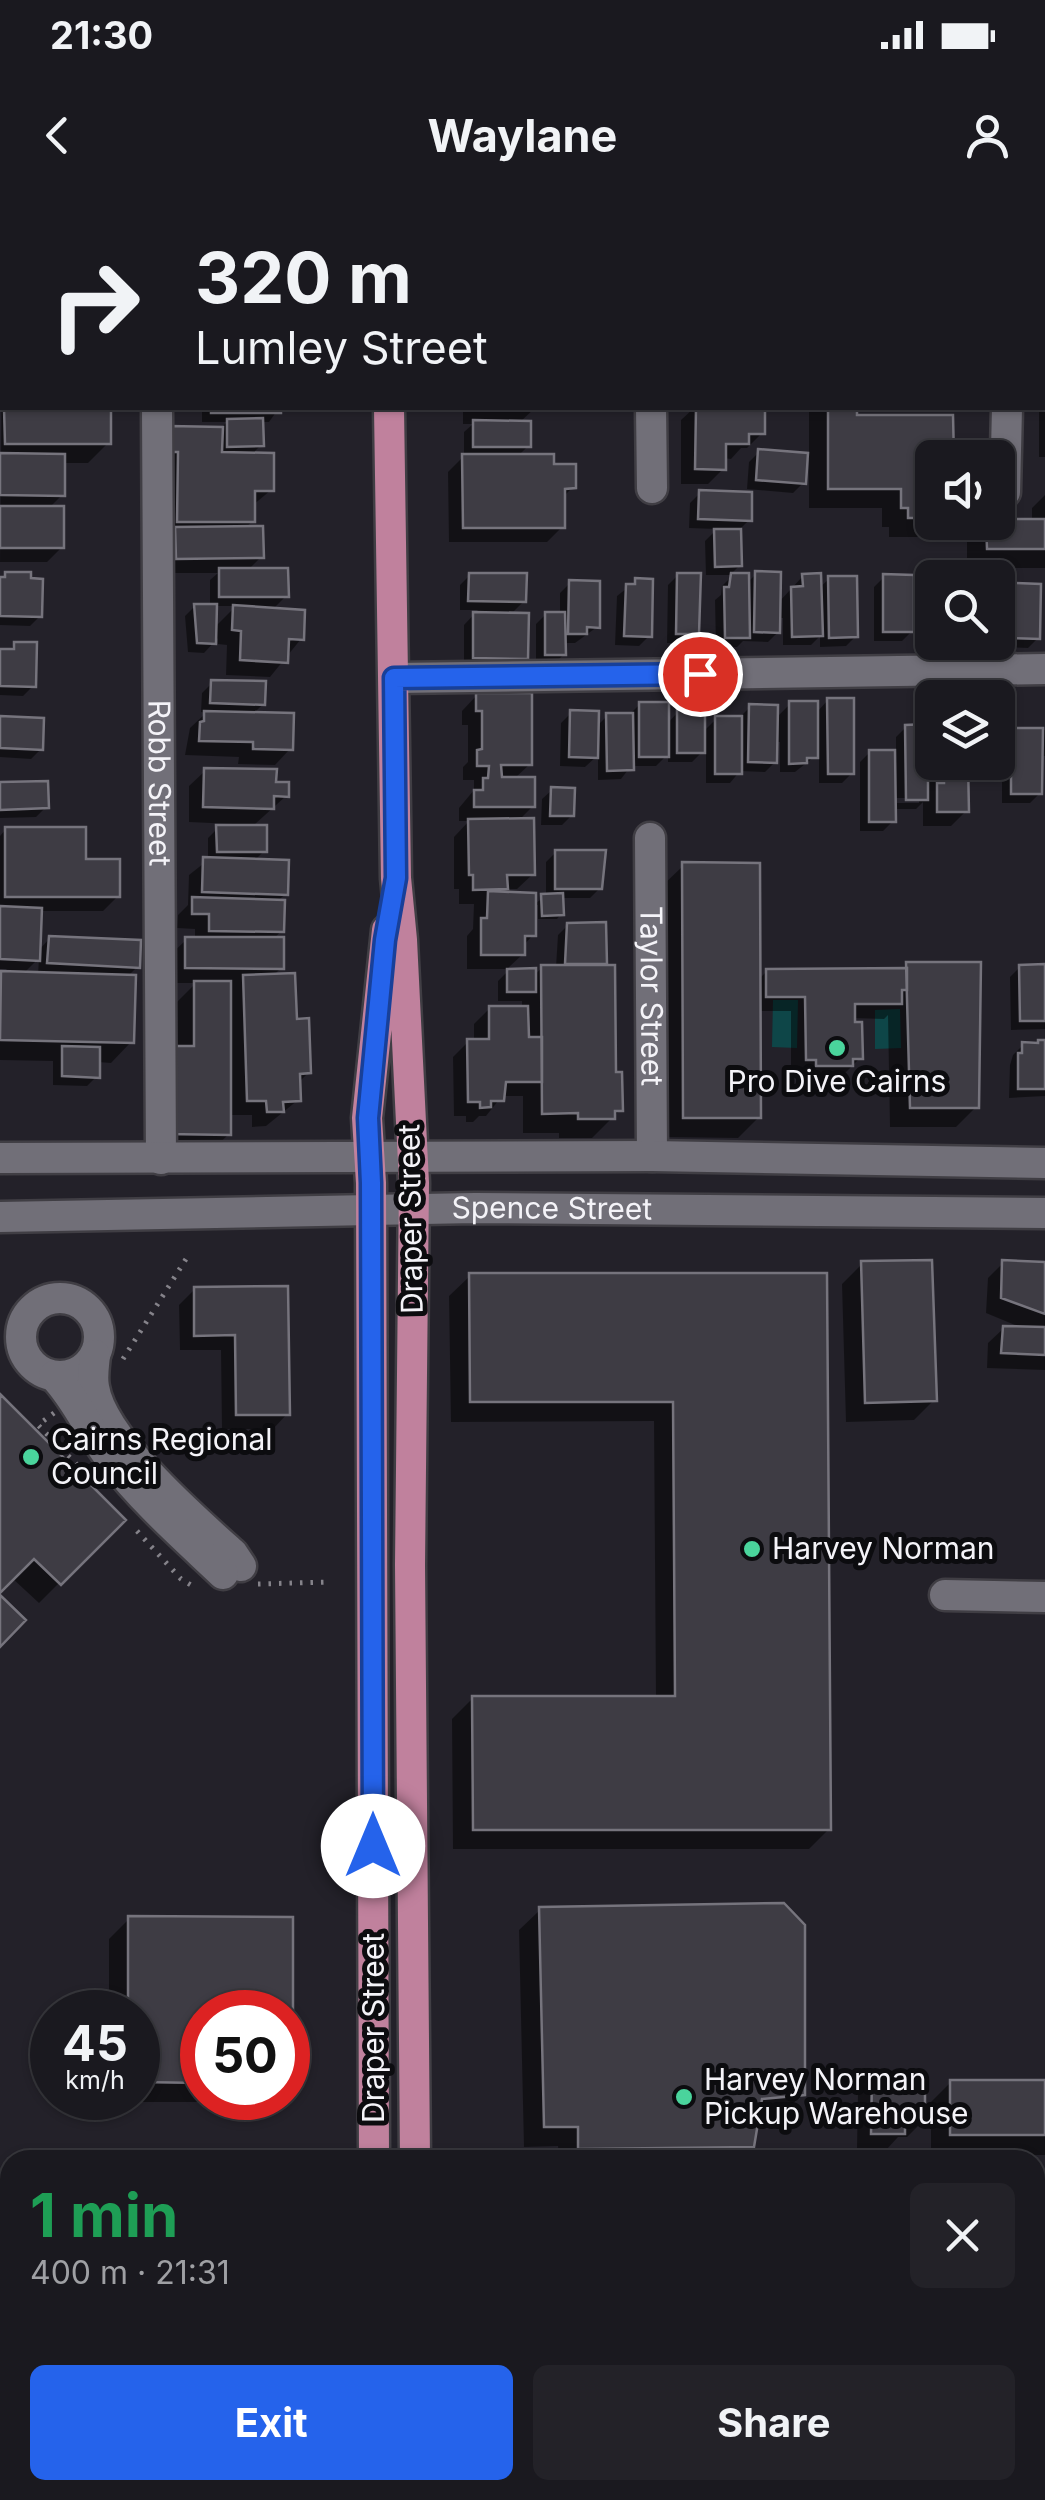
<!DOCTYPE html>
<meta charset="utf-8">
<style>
:root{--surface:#1a191f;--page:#232228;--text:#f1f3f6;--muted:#9fa0a4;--line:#38383d;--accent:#2563eb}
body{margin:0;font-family:Inter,sans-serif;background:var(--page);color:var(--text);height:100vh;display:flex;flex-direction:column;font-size:38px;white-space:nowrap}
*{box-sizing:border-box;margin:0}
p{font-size:32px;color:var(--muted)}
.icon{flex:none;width:55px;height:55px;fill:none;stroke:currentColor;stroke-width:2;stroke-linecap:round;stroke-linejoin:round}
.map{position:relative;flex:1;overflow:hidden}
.panel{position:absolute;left:0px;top:1950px;width:1045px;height:350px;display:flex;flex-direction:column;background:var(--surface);border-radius:30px 30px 0 0;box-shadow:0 2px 8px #0004,0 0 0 2px var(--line)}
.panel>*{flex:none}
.banner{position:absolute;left:0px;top:0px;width:1045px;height:210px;box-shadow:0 2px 8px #0004,0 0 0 2px var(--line);background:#1a191f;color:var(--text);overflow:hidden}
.fabs{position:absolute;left:915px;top:240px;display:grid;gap:20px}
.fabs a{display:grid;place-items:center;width:100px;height:100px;border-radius:15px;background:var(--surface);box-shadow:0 2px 8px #0004,0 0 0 2px var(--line);font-size:50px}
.speed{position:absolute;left:30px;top:1790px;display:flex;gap:20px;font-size:50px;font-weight:700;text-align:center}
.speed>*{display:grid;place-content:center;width:130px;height:130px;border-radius:50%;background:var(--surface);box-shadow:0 2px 8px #0004,0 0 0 2px var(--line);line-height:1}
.speed small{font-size:25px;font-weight:400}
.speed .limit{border:15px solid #d22;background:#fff;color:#111}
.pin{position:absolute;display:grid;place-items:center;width:85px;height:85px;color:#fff;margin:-42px;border:5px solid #fff;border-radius:50%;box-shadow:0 2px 10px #0007}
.me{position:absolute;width:110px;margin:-55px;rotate:0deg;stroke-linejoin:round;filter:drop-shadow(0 0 8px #0008)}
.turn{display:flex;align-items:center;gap:35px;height:210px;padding:0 30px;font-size:45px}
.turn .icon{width:130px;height:130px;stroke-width:2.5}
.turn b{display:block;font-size:70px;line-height:85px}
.round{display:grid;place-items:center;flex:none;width:105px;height:105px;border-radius:15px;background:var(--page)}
.head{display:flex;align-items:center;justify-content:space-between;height:170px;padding:0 30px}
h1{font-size:60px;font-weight:700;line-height:75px;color:#1e9e55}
.button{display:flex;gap:20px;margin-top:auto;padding:20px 30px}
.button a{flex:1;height:115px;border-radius:15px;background:var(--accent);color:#fff;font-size:40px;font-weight:700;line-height:115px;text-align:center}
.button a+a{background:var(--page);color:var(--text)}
.status{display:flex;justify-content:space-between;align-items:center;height:70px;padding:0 50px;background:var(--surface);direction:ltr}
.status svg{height:28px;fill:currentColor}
header{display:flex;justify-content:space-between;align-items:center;height:130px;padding:0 30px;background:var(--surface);font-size:45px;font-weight:700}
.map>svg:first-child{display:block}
.water{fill:#0e4648}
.shadow{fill:#0007;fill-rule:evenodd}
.building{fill:#3e3c44;stroke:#76747d;stroke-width:2.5}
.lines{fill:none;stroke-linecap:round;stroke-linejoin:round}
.minor-casing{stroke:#403e44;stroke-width:35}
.major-casing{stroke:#403e44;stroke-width:35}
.path{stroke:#85838a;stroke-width:5;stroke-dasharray:2.5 8;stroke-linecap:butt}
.minor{stroke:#716f78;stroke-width:30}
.major{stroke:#c0819d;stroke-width:30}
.route-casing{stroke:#184099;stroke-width:25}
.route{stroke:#2563eb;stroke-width:18}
.poi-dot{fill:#4ad49c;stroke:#0c0c0f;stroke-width:4}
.labels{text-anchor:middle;stroke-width:10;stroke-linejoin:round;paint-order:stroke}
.street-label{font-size:30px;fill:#f4f3f8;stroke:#0c0c0f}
.poi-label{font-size:30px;fill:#f4f3f8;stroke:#0c0c0f;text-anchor:start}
</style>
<div class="status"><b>21:30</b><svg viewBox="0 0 49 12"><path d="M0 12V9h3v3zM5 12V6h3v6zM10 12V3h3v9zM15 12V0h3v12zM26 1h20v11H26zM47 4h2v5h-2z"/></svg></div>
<header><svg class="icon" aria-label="back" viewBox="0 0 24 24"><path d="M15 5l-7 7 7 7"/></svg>Waylane<svg class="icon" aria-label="person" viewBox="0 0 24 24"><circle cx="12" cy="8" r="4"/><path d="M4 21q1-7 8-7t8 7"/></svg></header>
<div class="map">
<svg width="1045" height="2300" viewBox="0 0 1045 2300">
<rect width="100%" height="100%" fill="#232129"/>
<path class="water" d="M773,800H798L797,848L772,847Z
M900,809L901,848L875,849V810Z"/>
<path class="shadow" d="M1045,41V114H1042Z
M0,66H2V123L0,122Z
M2,154V208H108V243L88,263H62V295L48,309L62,347L47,362H0Z
M1045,173V257H1039V208H1042Z
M202,208H279L269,222H261V245L251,255L271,290L252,306V321L245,329L261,357L248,370L286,396L272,410L301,439L270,477L226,475L227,445L218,444V438L204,453L188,452L185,416L195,406L210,407V380L218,373H161L154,244L220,229L227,222H202ZM214,406H236L214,428Z
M463,208H535L519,223L528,246L517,257L551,266L573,287L562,298V327L547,342H449L448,272L464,256V232L473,224H463Z
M694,208H763L762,233L747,248H741L731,259L723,258V269L708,284H681V220Z
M809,208H855V218L932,258V322H937L919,337H889V327H882V308H809V259H805L803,283L793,293L747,289L749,262L759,252L809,256Z
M700,293L749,320L739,330L740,365L730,375H706L705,341L717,329L689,328L690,303Z
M1045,295V368H968V378H933L939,371L967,372V341L986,322L1032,321V308Z
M6,374L40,416L30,426L0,425V379Z
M756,374L778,403L803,376L819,388L829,379L856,436L846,446L820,447V436L811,445H783V418H778V432L768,442L743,441L737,447H716L715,400L721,395L722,386L732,376L747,383Z
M470,375L524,401L510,415L526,458L516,468L464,467V425L478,410H460V385Z
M678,375L696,433L686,443H667L668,385Z
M884,377L912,431L902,441H874V387Z
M932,378V440H927L929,381Z
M636,381L649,436L639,446L615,445L617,396Z
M570,383L597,427L575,443H563L564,454L554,464H536V424L546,414H560V393Z
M1014,386L1038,438L1028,448L1003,447V442L993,452H969V442H998V390H1004L1003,396Z
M15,444L33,486L23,496L0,495V451L8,452Z
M212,483L263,504L252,515L290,549L275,565L238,564L239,557L185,555L190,528L206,513L201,512L202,493Z
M477,495L530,564L514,579L533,606L518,621L533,674L517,689H499V694L533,705L546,696V662L556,652L600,688L590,698H561V714L557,719H538V705H533V735L523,746V754L507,769H467V736L473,729L474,704H459V689H454V637L469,621H459V608L474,590V580H463V567L468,562V525H462V511Z
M932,499V562H998V506H1000L1001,542L1012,530H1045V516V556H1040V593L1030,603H1002V559L991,570H966V611L951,626H923V602L916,609H893V621L883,631H860V562L870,552H896V537L906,527H921L922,510ZM893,598H919V603H893Z
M828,500L852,573L842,583H819V553L795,572H780V542H775V562L765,572L740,571L730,583H706V548L692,562H668V554L656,566H631L621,579L598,580V555L585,567L560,566L561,523L571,513L596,527L607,516H628L640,504L666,525L678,512L703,532L717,518L740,517L750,507L776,518L790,504L816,513Z
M0,519L41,549L31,559L0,557Z
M205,571L274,584L286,596L254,625L189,622V586Z
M0,584L46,607L36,617L0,618Z
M552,590L572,615L562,625H541L542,599Z
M218,628L264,651L254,661L285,694L277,702L281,731L273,740L281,768L273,776L295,821L309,872L298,883V900L266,926L252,927V915H229V934L208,954H147L175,804L196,783H170V755L186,740H195V729L177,728L178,715L188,705L189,675L208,660V638Z
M6,629L84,661L118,696L103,711H39L38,751L50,738L137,767L127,777L131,842L111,863L98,862L97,876L87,886L53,885V861L0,860V776L7,769H0V636ZM39,758L38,775L23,774Z
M684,665L758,780L767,771H901L907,764L976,907L956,927H890L888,815L884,819L852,818L860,858L845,873L835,880H802V874H791V811H758L759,917L738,938L664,937L663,685Z
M568,725L605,763L600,767L620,910L592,938H559V933H523V896H502L486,916H479L473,922H466V916H454L453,857L469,841H474V824L490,808H522V801H498V781L508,771L533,776L542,768L556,767L558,735Z
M1020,767L1045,768V829L1011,830L1010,777Z
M1045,843V896L1009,898L1010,865L1013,855L1023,845Z
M1003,1063L1045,1064V1170L987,1168L988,1143L1004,1128H1022L986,1113L988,1078Z
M862,1064L934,1200L914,1220L846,1222L842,1084Z
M825,1075L829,1629L809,1649H453L452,1519L473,1498H656L654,1221L451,1222L449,1096L470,1076Z
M286,1088L288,1213L273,1229H222L221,1150H180L179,1105L195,1089Z
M0,1198L122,1320L39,1403L12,1378L0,1390Z
M540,1710L803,1894L782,1914L756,1917L752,1945L738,1960H559L558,1946L524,1947L519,1730Z
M129,1719H290L291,1882L288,1885V1812H202V1898H275L270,1902H109V1898H138V1812H109V1739Z
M873,1877L922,1922L907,1937H898L887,1949L857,1948L858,1892Z
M951,1882H1045V1955H931V1902Z"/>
<path class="building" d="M4,208H111V244H5Z
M211,208H281V213H211Z
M696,208H765V234H749V244H726V270L695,269Z
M828,208H857V215H953L954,258H932V318H908V308H901V289H828Z
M263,218L264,246L227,247V219Z
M473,220L531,221V247H473Z
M169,226L223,227L222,252L274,253V291H255V322H177L178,252H169Z
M758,249L808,253L806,284L756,280Z
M0,253L65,254V296L0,295Z
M462,254H554V264H576V288L565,289V328H463Z
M699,290L752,292V321L698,319Z
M0,306H64V348H0Z
M998,319H1045V349H987L986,322H998Z
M263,326L264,358L176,359L175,327Z
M714,329H741L742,366L715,367Z
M219,368H288L289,397H219Z
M938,369L971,370L970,378H937Z
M755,371L781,372L780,433L754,432Z
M5,372H31V378L43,379L42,417L0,416V377H5Z
M469,373H527L526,402L468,401Z
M677,373H701L699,434H676Z
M731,373H749L750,438H725L724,387H729Z
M821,373L823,436L792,437L791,387L803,386L802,374Z
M883,374L914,375V432H883Z
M828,376H857L858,437L829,438Z
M635,378L653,379L652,437L624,436L626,384H635Z
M569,380L600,381V428L587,427V434H568Z
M1013,383L1041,384L1040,439L1012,438Z
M998,387H1006V443H978L998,442Z
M194,404H217L216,444L197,443Z
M233,405L305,410L304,440L289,439L288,463L240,460L241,431L232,430Z
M473,412L529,413L528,459L473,458Z
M545,412H565L566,455H545Z
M14,442H37L36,487L0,486V449H14Z
M211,480L266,481L265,505L210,503Z
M476,493H532V565H501L502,577H535V607H474V590H483V578H488L489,566H477V550L482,549V511H476Z
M827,498H854V574H828Z
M789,501H818V558H807V563L789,564Z
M639,502H669V557H639Z
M749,504L778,505L777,563L748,562Z
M998,504H1003L1004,561H998Z
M570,510L599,511L598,558L569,557Z
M677,510H705V553H677Z
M204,511L294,513L293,550L253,549V542L199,541L200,522L204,521Z
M606,513H633L634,570L607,571Z
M0,516L44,518L43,550L0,548Z
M715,516H742V574H715Z
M928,524V600H906L905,525Z
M1011,528H1043L1042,594H1011Z
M869,550H895L896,622H869Z
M944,562H968L969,612H937V583H944Z
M204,568L277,569L276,582H289V597L274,596V609L203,607Z
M48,581L49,608L0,610V582Z
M551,587L575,588L574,616H550Z
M534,618L535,675H507L508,689L473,690V675H469L468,619Z
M216,625H267V652H217Z
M5,627H86V659H120V697H5Z
M555,650H606L602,689H555Z
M203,657L289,660L288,695L202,692Z
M682,662L760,663L761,918H683Z
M488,691L536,693V736H525V755H481V718H487Z
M563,693L564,715L542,716L541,694Z
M192,697L285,700L284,732L209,731V714H192Z
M0,706L42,708L40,761L0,759Z
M606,722L607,764H565L567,723Z
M49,736L141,740L140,768L47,763Z
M185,737H284V769L185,768Z
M906,762H981L979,908H910Z
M1045,764V821H1020L1019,765Z
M541,765H615L616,872H622L623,911H615V919H578V913L542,914Z
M536,768V792H507V769Z
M907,768V790H902V804H855V822H862L863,859H853V866H816V860H806L805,797H766V769Z
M1,771L136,775L134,843L0,840Z
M295,773L297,819L309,818L311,873L300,874L301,901L283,902L284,912H267L266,901H247L243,775Z
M194,781H231V935L166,934V846H194Z
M489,806H528L529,837H542V882H506L504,901H491V907L480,908V902H468L467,839H489Z
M1038,840H1045V889H1018V853H1022V842L1038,843Z
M62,846L100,847V878L62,876Z
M932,1060L937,1201L865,1203L861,1061Z
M1002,1060L1045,1062V1114L1001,1098Z
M469,1073H827L831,1630H473L472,1496H675L673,1202H470Z
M288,1086L290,1215H236L235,1135L194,1136V1087Z
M1003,1126L1045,1127V1155L1001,1153Z
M0,1194L126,1320L61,1385L34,1359L0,1393Z
M0,1395L26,1420L0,1447Z
M784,1703L805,1725V1895L762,1899L754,1947L578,1949V1927H544L539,1707Z
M128,1716L293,1717V1883H288V1812H202V1883L138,1882V1812H128Z
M872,1875H904L905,1880H925V1923H905V1934H871Z
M950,1880H1045V1935H950Z
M0,2136H10V2290H68V2300H0Z
M738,2290H768L774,2300H720Z
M911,2290H962L967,2300H906Z"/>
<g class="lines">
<g class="minor-casing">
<g id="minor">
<path d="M156,0V2"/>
<path d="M649,0V2"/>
<path d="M1012,2V0"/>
<path id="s1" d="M157,208L161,959"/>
<path d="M651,208L652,288"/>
<path d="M1005,292L1007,208"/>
<path d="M394,478L1045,469"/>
<path id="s2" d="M650,638L652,956"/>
<path d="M0,958L652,956L1045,963"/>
<path id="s3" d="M0,1017L475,1008L1045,1013"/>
<circle cx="60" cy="1137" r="39"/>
<path d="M95,1155C94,1166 92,1177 94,1187C102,1239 193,1318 233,1354L241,1366"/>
<path d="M54,1176C77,1200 89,1231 110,1258C143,1301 184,1337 223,1374"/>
<path d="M945,1395L1045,1397"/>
<path d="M1035,2012H1045"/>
</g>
</g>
<g class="major-casing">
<path id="major" d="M374,0V2
M403,0V2
M389,208L396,678L402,740L414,983L410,1365L415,1960
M374,1960L371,983L367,918L387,730
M375,2290V2300
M414,2300V2290"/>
</g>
<path class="path" d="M123,1159L186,1059
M54,1213L38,1225L87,1275
M137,1331L181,1379L191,1385
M258,1384L330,1382"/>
<use href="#minor" class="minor"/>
<use href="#major" class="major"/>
</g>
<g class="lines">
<g class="route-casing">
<path id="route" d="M373,1646L371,983L368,918L385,740L396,678L394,478L700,474"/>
</g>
<use href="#route" class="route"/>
</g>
<g class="poi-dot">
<circle cx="837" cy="848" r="10"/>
<circle cx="31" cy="1257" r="10"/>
<circle cx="752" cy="1349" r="10"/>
<circle cx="684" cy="1897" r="10"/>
</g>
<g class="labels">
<g class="street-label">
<text dy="10" stroke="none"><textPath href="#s1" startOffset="375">Robb Street</textPath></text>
<text dy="10" stroke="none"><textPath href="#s2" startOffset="158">Taylor Street</textPath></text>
<text dy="10" stroke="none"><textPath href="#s3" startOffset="552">Spence Street</textPath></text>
<text transform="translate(411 1019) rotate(-91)" y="10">Draper Street</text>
<text transform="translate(374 1828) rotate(-90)" y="10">Draper Street</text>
</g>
<g class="poi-label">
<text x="837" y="892" text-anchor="middle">Pro Dive Cairns</text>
<text x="51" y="1250">Cairns Regional<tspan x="51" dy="34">Council</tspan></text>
<text x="772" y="1359">Harvey Norman</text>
<text x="704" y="1890">Harvey Norman<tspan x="704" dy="34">Pickup Warehouse</tspan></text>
</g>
</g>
</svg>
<div class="fabs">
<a><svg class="icon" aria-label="sound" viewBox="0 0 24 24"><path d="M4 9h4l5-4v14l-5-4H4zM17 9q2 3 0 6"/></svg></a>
<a><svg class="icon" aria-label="search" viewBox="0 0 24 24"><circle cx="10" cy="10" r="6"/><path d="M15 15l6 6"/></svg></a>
<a><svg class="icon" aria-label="layers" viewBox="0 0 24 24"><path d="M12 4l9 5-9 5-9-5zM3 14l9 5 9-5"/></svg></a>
</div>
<div class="speed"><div>45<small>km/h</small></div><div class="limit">50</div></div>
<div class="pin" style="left:700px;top:474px;background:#d93025"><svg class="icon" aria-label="arrive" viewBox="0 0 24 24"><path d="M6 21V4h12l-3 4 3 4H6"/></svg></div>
<svg class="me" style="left:373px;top:1646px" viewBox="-20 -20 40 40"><circle r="19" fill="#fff"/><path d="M0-13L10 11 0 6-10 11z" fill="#2563eb"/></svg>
<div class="banner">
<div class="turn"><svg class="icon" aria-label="right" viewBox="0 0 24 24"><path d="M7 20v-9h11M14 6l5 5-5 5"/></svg><div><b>320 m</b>Lumley Street</div></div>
</div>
<section class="panel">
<div class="head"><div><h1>1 min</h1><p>400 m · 21:31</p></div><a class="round"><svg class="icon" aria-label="close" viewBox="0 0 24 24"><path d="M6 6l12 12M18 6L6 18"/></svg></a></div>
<div class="button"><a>Exit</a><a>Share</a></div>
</section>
</div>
